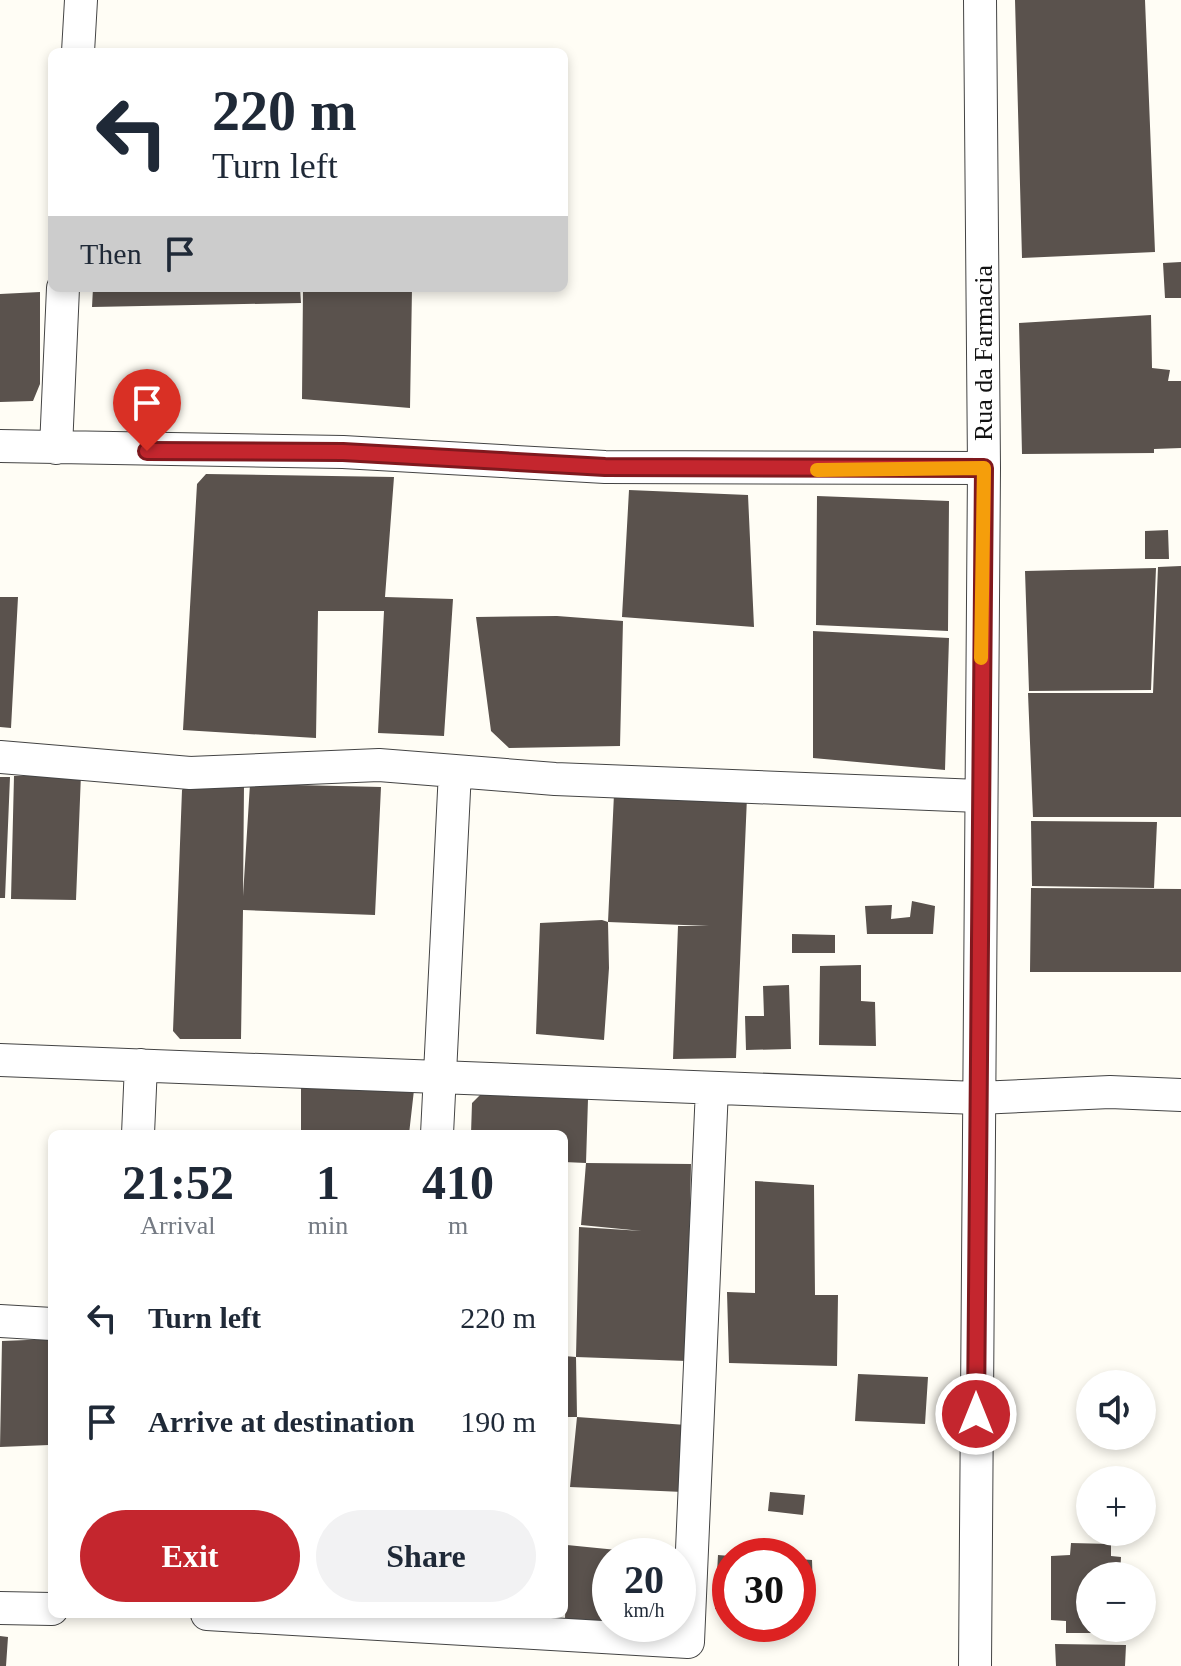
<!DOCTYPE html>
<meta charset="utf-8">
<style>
:root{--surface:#fff;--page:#f2f2f3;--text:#1f2937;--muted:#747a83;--accent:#c4262e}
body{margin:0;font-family:"Times New Roman",serif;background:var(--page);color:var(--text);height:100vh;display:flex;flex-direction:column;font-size:30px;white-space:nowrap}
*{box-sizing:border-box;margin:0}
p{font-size:26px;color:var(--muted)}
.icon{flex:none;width:44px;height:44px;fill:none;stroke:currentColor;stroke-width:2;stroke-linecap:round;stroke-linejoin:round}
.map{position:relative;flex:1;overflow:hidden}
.drawer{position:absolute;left:48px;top:1130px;width:520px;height:488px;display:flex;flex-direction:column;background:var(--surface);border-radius:12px;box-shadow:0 4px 12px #0003}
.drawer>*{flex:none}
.guide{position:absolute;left:48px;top:48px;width:520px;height:244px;border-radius:12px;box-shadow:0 4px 12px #0003;background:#fff;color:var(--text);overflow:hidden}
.fabs{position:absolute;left:1076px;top:1370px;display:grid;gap:16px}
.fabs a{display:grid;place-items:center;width:80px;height:80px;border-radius:50%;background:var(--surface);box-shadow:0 4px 12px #0003;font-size:40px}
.speed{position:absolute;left:592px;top:1538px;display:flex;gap:16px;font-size:40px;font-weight:700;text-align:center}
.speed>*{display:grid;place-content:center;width:104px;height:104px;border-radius:50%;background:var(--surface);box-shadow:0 4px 12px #0003;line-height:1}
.speed small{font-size:20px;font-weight:400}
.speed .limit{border:12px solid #d22;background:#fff;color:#111}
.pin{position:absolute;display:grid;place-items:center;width:68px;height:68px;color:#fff;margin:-82px -34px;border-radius:50% 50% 50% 0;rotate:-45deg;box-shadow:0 0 8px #0007}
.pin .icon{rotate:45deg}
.me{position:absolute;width:88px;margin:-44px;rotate:0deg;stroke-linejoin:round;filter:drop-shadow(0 0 6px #0008)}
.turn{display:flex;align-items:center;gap:28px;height:168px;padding:0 32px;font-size:36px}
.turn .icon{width:104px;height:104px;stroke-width:2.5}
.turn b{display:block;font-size:56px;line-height:68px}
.then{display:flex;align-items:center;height:76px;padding:0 32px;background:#0003;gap:16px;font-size:30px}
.eta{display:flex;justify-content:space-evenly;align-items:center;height:136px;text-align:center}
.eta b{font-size:48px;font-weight:700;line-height:56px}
.action{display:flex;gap:16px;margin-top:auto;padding:16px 32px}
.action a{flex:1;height:92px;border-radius:48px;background:var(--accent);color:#fff;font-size:32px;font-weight:700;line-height:92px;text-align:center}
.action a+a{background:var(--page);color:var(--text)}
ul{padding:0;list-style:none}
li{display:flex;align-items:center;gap:24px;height:104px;padding:0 32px}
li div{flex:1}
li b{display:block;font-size:30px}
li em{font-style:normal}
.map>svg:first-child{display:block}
.building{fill:#5a524d}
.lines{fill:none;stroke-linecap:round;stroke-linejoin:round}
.street-casing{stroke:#444;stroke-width:34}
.street{stroke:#fff;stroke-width:32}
.route-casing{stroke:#7f191e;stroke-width:20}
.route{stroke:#c4262e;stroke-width:14}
.slow{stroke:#f59e0b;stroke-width:14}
.labels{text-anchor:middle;stroke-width:8;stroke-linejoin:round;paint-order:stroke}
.street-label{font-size:26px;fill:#111;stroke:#fff}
</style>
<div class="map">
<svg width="1181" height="1666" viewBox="0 0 1181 1666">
<rect width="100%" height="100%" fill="#fffdf5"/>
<path class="building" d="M1015,0H1145L1155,252L1022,258Z
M1181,262V298H1165L1163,263Z
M93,288H300L301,303L92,307Z
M303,288H412L410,408L302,399Z
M40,292V384L33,401L0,402V294Z
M1151,315L1152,368L1170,370L1168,381H1181V448L1154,449V453L1022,454L1019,323Z
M206,474L394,477L385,597L453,599L444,736L378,733L384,611H318L316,738L183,730L197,484Z
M629,490L748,495L754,627L622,617Z
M817,496L949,501L948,631L816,625Z
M1168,530L1169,559H1145V531Z
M1181,566V817H1033L1028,693H1153L1158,567Z
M1156,568L1151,690L1029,691L1025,571Z
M0,597H18L11,728L0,727Z
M557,616L623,621L620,746L509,748L491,731L476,617Z
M813,631L949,638L945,770L813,758Z
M81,774L76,900L11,899L14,776Z
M0,777H10L5,898H0Z
M191,779L244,785L243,896L250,784L381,787L375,915L243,910L241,1039H180L173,1031L182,790Z
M614,794L747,797L736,1058L673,1059L678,926H709L608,922Z
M1031,821L1157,822L1154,888L1032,886Z
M1031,888L1181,889V972H1030Z
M912,901L935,906L933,934H867L865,906L892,905L891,919L910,917Z
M602,920L608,922L609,968L604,1040L536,1034L540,923Z
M792,934L835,935V953H792Z
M861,965V1001L875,1002L876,1046L819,1045L820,966Z
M789,985L791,1049L746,1050L745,1016H764L763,986Z
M301,1085L414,1090L409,1134H301Z
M482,1093L588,1099L586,1163L564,1162V1134H471L472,1103Z
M586,1163L691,1164L687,1361L576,1357L579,1227L642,1231L581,1225Z
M755,1181L814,1185L815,1295H838L837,1366L729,1363L727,1292L755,1293Z
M52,1339V1452H48L49,1445L0,1447L2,1341Z
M564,1356L576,1357L577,1417L686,1425L683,1492L570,1487L577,1417H564Z
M858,1374L928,1377L925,1424L855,1421Z
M770,1492L805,1495L803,1515L768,1511Z
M1071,1543L1111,1544V1556L1121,1557L1120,1576H1090V1628H1112V1633H1066V1621L1051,1620V1556L1070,1555Z
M567,1545L657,1554V1556H610V1621L565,1619Z
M718,1555L730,1556V1610L715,1609Z
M798,1559L812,1560L813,1590L801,1597L802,1613H798Z
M0,1636L8,1637L6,1666H0Z
M1055,1644L1126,1645L1125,1666H1056Z"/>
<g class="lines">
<g class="street-casing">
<path id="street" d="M78,52L81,0
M0,446L343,452L605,467L984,468
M56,448L63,288
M0,757L190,773L379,765L555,779L979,796
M0,1060L977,1098L1110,1092L1181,1095
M138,1134L141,1065
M437,1134L455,771
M0,1321L52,1324
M0,1608L52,1609
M207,1614L688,1642L712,1088
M975,1666L984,468L980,0"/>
</g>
<use href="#street" class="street"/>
</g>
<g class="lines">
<g class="route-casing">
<path id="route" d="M147,451L343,452L605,467L984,468L976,1414"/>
</g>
<use href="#route" class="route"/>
<path class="slow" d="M817,470L984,468L981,658"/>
</g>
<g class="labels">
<g class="street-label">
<text transform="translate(983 353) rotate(-90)" y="9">Rua da Farmacia</text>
</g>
</g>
</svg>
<div class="fabs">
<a><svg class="icon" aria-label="sound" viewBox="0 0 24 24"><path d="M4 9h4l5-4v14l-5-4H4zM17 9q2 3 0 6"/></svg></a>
<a>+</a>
<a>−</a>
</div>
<div class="speed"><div>20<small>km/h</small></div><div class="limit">30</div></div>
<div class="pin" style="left:147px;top:451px;background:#d93025"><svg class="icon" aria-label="arrive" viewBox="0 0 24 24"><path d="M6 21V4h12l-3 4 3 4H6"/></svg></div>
<svg class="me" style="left:976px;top:1414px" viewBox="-20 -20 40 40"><circle r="17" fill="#c4262e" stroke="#fff" stroke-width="3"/><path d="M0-11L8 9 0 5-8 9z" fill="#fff"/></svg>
<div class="guide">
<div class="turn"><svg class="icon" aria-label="left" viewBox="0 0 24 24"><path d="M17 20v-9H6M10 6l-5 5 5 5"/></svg><div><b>220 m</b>Turn left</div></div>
<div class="then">Then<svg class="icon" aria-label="arrive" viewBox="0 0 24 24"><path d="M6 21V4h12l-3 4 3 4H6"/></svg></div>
</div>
<section class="drawer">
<div class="eta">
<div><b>21:52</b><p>Arrival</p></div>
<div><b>1</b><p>min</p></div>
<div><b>410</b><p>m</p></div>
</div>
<ul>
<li><svg class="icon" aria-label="left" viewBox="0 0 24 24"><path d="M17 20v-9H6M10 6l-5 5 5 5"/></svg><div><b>Turn left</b></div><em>220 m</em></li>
<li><svg class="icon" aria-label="arrive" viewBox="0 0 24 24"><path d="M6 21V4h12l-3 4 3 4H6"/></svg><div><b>Arrive at destination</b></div><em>190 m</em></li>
</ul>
<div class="action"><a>Exit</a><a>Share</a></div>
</section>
</div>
